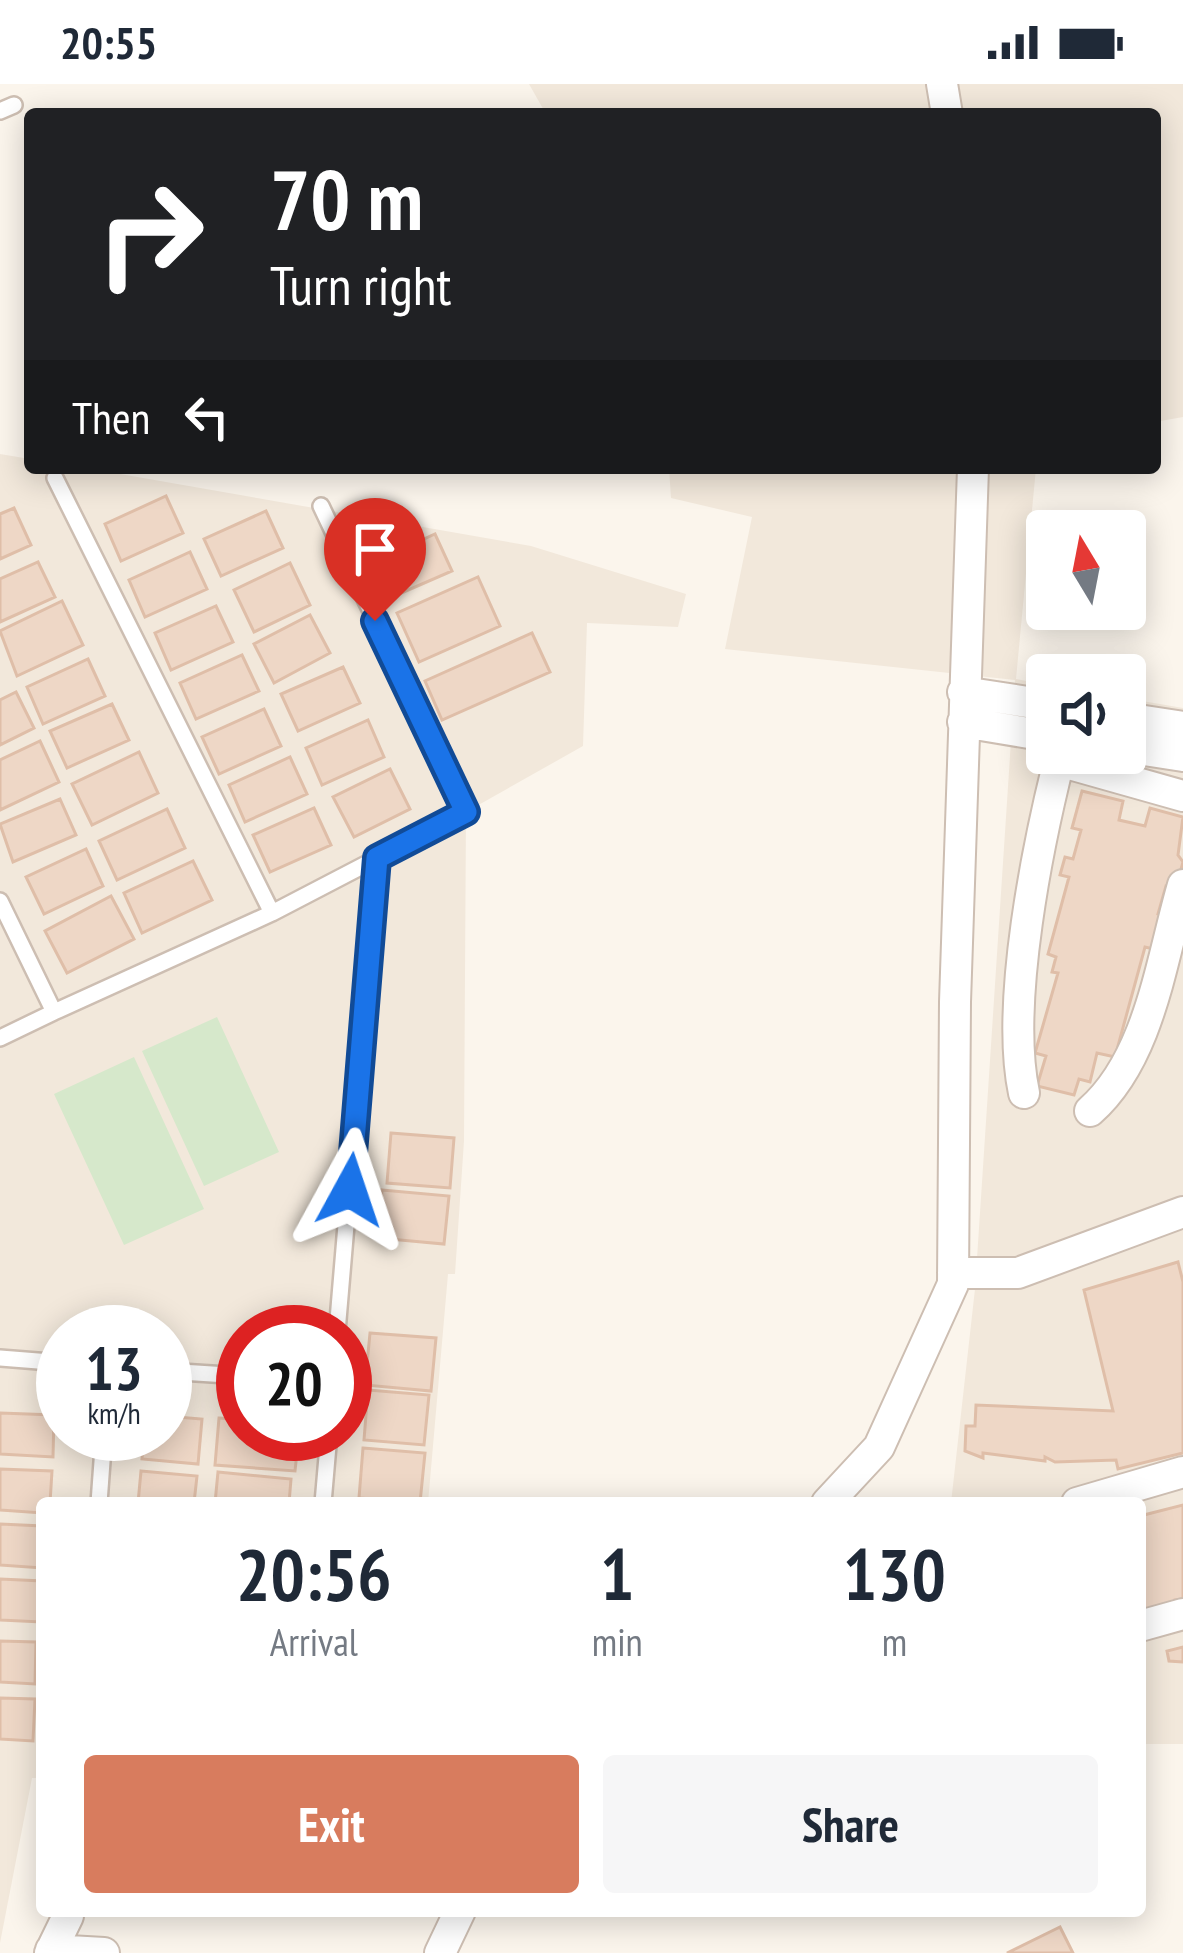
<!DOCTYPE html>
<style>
:root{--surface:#fff;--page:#f6f6f7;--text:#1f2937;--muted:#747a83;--accent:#d87c5e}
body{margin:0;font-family:"PT Sans Narrow",sans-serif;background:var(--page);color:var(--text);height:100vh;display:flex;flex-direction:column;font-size:45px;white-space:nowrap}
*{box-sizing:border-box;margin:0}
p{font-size:39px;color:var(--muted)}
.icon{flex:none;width:66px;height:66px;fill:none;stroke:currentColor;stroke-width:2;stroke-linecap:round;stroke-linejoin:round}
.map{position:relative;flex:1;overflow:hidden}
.side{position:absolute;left:36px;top:1413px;width:1110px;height:420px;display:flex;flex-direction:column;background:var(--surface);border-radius:12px;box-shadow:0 6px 30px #0003}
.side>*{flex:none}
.banner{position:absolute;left:24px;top:24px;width:1137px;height:366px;border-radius:12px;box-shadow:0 6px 30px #0003;background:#202124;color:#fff;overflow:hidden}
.needle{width:78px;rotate:350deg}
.controls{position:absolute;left:1026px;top:426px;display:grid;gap:24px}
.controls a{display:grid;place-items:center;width:120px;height:120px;border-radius:12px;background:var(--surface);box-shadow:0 6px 30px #0003;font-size:60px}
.speed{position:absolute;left:36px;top:1221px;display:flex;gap:24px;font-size:60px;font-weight:700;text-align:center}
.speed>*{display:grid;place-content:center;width:156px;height:156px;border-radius:50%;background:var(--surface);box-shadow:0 6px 30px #0003;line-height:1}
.speed small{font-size:30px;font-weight:400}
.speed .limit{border:18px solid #d22;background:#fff;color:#111}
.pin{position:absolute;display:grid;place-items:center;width:102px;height:102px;color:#fff;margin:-123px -51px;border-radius:50% 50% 50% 0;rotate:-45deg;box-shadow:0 0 12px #0007}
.pin .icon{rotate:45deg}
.me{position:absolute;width:132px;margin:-66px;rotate:5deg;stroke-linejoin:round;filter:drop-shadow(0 0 9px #0008)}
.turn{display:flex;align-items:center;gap:42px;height:252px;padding:0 48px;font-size:54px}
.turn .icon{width:156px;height:156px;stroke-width:2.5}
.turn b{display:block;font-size:84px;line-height:102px}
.then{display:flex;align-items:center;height:114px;padding:0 48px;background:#0003;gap:24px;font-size:45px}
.eta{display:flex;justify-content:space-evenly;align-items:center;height:204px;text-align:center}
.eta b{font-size:72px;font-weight:700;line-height:84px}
.button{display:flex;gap:24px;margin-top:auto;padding:24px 48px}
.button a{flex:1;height:138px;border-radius:12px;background:var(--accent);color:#fff;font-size:48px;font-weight:700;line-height:138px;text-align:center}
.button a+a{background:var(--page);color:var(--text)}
.status{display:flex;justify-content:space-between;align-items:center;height:84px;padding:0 60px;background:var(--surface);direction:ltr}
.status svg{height:33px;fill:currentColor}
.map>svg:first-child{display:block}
.residential{fill:#f2e8db;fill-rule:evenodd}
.green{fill:#d6e8cb}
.building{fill:#eed7c6;stroke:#dfbea8;stroke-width:3}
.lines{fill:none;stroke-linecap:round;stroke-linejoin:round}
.lane-casing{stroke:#cdbeb2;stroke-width:20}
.street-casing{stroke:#cdbeb2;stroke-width:34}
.lane{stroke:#fff;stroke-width:15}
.street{stroke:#fff;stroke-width:30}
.route-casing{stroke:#114b97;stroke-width:30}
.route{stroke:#1a73e8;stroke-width:21}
</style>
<div class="status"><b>20:55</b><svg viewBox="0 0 49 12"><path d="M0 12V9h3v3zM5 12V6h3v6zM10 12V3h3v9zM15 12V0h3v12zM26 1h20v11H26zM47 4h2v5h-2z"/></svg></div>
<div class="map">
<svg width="1183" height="1869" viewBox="0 0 1183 1869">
<rect width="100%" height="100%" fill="#fbf5ec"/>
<path class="residential" d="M529,0H1183V333L1155,338V30H546Z
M0,370L30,375V384H86L531,462L686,510L678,543L587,539L583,662L466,728L464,1057L455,1190H448L428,1419H42V1694H32L0,1859ZM63,1248H165V1350H63ZM243,1248H345V1350H243Z
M669,384H1036L1016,595L1047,601V669H1125V614L1183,624V1660H1140V1419H951L975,1205L1015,596L725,565L752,433L671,414Z"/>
<path class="green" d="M217,933L279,1068L204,1102L142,967Z
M134,973L204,1125L124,1161L54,1010Z"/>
<path class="building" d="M166,412L183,449L121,477L105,440Z
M14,424L31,461L0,475V430Z
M266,427L283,464L221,492L204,455Z
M435,450L452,487L390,514L374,478Z
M190,468L207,505L145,533L129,496Z
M38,478L55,513L0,538V495Z
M290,479L310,521L254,548L234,506Z
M478,493L500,542L419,578L397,529Z
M62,517L83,561L17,592L0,547Z
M216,522L233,558L171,586L155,549Z
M310,531L330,569L274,599L254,560Z
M532,549L550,588L442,636L425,597Z
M242,571L259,607L196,635L180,599Z
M88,575L105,612L43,640L27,603Z
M343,583L360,619L298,647L281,610Z
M16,608L34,644L0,661V616Z
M112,620L129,656L67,684L50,647Z
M264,625L281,662L219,690L202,653Z
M368,636L384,673L322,701L306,664Z
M40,657L59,698L0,726V676Z
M139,668L158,709L92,741L72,700Z
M290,673L307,710L245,738L229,701Z
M390,685L410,725L354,753L333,713Z
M1082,707L1123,717L1119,736L1145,742L1150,724L1183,733L1178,771L1183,778L1176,804L1166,802L1158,830L1167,832L1158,866L1145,863L1115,973L1097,969L1090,998L1079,995L1074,1011L1037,1002L1046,972L1035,969L1058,889L1052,888L1056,873L1048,870L1069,793L1060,791L1065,773L1073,775L1081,746L1072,744Z
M60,715L76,751L13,778L0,740Z
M314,724L331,761L270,788L253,751Z
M167,725L185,764L117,796L99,757Z
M86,765L103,802L44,830L26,793Z
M193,777L212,816L142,849L124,809Z
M111,812L134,855L67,889L45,847Z
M391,1049L454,1054L450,1104L387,1099Z
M382,1106L449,1112L444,1160L378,1154Z
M1178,1178L1183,1198V1369L1118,1385L1116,1376L1055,1378L1045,1373V1377L983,1369V1374L965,1367L966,1342H975L976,1321L1113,1327L1084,1206Z
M370,1249L436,1254L431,1307L365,1301Z
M368,1306L429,1311L424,1361L364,1356Z
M0,1329L54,1331L53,1373L0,1370Z
M165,1332L202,1335L198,1380L142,1375L144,1350H165Z
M219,1334L243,1336V1350H299L295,1387L215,1381Z
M363,1364L425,1369L420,1419L359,1414Z
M0,1385L52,1387L50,1419H42V1429L0,1426Z
M141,1387L197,1392L194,1419H138Z
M218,1388L291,1395L289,1419H215Z
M1183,1421V1515L1175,1516L1176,1523L1140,1532V1432Z
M0,1440L42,1442V1484L0,1481Z
M0,1495L42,1497L41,1538L0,1536Z
M0,1557L36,1558L35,1600L0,1598Z
M1183,1563V1578L1169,1577L1167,1567Z
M0,1614L35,1615L33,1657L0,1655Z
M1060,1843L1073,1869H1007Z"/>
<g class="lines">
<g class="lane-casing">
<path id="lane" d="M0,27L14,21
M55,394L272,829
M0,817L54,928L272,829L466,728L321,422
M0,954L54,928
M337,1248L377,774
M0,1274L63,1279
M165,1287L243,1292
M99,1419L104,1350
M323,1419L329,1350"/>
</g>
<g class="street-casing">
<path id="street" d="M942,0L947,30
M963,608L1047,621
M1125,634L1183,643
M963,638L1047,652
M1125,663L1183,672
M1059,677L1183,712
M1024,1009C1005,920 1038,759 1061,669
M1090,1027C1150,974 1161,876 1183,801
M953,1189H1018L1183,1128
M827,1419L879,1363L953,1200L955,918L973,384
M1077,1419L1183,1388
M1140,1542L1183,1530
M51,1866L104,1869
M50,1869L68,1832
M440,1869L460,1827"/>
</g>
<use href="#lane" class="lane"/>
<use href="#street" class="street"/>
</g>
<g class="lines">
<g class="route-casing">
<path id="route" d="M350,1106L377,774L466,728L375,537"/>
</g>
<use href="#route" class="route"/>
</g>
</svg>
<div class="controls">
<a><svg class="needle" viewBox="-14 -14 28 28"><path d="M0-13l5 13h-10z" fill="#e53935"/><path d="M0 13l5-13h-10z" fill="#747a83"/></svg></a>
<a><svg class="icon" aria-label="sound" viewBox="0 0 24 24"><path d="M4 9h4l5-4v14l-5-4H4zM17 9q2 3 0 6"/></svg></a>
</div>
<div class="speed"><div>13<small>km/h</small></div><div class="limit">20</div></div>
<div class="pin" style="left:375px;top:537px;background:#d93025"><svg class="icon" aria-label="arrive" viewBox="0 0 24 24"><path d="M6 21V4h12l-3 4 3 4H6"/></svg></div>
<svg class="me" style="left:350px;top:1106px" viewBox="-20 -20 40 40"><path d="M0-17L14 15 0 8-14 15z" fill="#1a73e8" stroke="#fff" stroke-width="4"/></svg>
<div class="banner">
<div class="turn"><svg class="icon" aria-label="right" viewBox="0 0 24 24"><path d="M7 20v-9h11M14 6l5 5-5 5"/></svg><div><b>70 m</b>Turn right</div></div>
<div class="then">Then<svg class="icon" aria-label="left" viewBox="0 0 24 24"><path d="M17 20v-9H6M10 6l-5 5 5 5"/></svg></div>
</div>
<section class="side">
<div class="eta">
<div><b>20:56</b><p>Arrival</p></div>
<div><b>1</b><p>min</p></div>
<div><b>130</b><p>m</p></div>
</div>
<div class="button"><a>Exit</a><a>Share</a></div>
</section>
</div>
